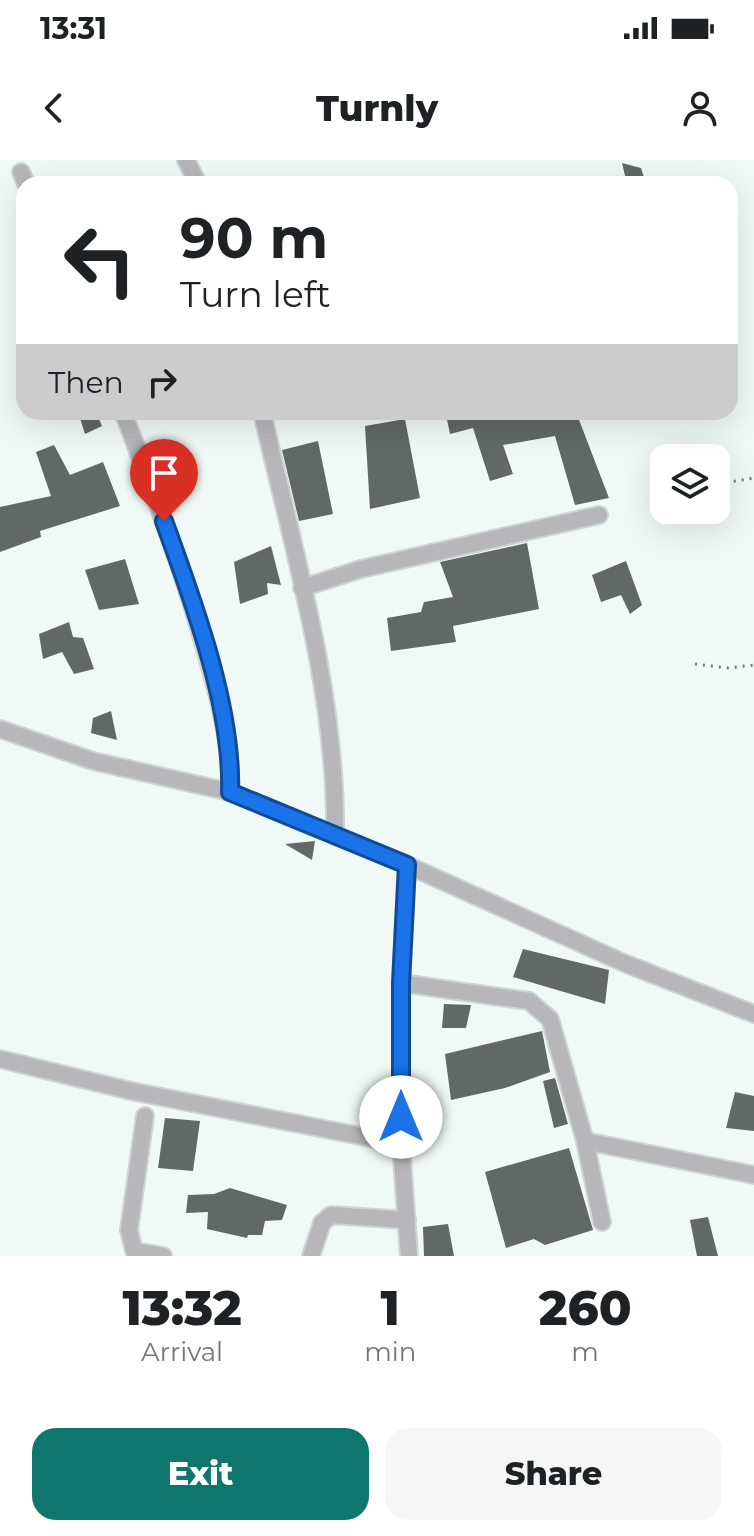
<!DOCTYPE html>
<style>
:root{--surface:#fff;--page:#f6f6f6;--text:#202124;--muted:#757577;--accent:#0f766e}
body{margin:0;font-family:Montserrat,sans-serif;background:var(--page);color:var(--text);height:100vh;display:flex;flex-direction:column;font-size:30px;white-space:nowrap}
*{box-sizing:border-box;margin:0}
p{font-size:26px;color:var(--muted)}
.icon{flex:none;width:44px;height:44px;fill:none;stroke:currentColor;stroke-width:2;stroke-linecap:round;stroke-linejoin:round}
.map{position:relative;height:1096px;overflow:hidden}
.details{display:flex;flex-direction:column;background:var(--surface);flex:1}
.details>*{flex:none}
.hud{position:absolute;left:16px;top:16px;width:722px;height:244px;border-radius:24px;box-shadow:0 8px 32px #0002;background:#fff;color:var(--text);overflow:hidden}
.tools{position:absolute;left:650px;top:284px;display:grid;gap:16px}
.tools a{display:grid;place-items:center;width:80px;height:80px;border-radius:16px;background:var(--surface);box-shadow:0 8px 32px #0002;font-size:40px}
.pin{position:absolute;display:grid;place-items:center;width:68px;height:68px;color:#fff;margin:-82px -34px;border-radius:50% 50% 50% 0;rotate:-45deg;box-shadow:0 0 8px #0007}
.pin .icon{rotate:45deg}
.me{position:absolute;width:88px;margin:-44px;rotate:0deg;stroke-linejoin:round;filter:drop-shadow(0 0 6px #0008)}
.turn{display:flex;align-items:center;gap:28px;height:168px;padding:0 32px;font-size:36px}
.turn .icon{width:104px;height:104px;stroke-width:2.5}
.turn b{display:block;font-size:56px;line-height:68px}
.then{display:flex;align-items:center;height:76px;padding:0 32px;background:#0003;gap:16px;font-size:30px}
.eta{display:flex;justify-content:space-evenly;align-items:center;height:136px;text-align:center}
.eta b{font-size:48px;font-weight:800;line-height:56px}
.button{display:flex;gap:16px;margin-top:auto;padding:16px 32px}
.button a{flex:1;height:92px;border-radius:24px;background:var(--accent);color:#fff;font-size:32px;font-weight:800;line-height:92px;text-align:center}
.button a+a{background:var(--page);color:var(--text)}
.status{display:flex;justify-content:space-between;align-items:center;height:56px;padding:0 40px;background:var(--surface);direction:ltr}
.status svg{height:22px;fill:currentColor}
header{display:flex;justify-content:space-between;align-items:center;height:104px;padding:0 32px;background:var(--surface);font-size:36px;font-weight:800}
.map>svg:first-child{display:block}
.building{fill:#616865}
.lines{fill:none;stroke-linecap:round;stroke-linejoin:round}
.street-casing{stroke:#cdd4d1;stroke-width:20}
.path{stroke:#757a79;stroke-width:3;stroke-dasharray:2 6;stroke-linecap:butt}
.street{stroke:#b7b6b8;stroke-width:16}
.route-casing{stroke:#114b97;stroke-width:20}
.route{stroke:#1a73e8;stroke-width:14}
</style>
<div class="status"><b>13:31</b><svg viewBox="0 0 49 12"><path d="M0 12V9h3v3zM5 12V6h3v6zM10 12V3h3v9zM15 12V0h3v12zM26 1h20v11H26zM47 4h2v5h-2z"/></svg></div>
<header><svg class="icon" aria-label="back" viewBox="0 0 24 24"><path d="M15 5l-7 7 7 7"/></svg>Turnly<svg class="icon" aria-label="person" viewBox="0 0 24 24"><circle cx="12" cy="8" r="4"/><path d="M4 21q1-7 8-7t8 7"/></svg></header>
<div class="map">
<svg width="754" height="1096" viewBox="0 0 754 1096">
<rect width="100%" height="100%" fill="#f1f9f6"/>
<path class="building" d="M622,3L641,8L646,24H627Z
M78,252H96L102,266L85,274Z
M455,252H576L609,338L575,345L555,276L503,285L513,314L490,321L473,268L450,274L446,255Z
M405,259L420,338L370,349L365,266Z
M318,281L333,354L299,361L282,290Z
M54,285L70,315L103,302L120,346L40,371L41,377L0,392V347L51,336L36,292Z
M527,383L539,449L453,466L456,482L391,491L387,458L421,452L424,442L453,437L440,402Z
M271,386L281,425L267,423L268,434L240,444L234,402Z
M125,399L139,444L99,450L85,410Z
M626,401L642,445L630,454L621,435L601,442L592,415Z
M69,462L73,477L83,478L94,509L74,514L62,492L43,499L39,474Z
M111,551L117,580L91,573L93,558Z
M315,681L312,700L285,684Z
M523,789L609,810L605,844L513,817Z
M444,844L471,845L466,868H442Z
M542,871L550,912L505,928L451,940L445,894Z
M555,918L568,964L554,968L543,921Z
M735,932L754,936V971L726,968Z
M165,958L200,961L193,1011L158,1008Z
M569,988L593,1070L545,1085L534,1079L506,1088L485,1012Z
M230,1028L287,1045L282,1060L265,1061L262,1075H248L247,1078L207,1069L208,1052L186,1053L188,1035L214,1034Z
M708,1057L718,1096H697L690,1060Z
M448,1064L454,1096H424L423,1067Z"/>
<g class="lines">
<g class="street-casing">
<path id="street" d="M186,0L198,24
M21,12L26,24
M123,252C152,328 181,404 203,482C217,531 232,581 230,632
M262,252C293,389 337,534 335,675
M302,428L361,409L599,355
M0,569L93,601L230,632L407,705L624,803L754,854
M401,823L529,841L550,859L585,981L602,1062
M0,899L131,931L401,984V823L407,705
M145,956L129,1070L134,1091L163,1096
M585,981L754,1015
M401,984L409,1096
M311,1096L322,1063L331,1055L407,1060"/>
</g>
<path class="path" d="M718,324L754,318
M695,504L728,508L754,505"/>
<use href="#street" class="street"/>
</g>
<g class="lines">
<g class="route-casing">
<path id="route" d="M164,361C193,441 233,547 230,632L407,705L401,823V957"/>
</g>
<use href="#route" class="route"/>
</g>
</svg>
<div class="tools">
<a><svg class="icon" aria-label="layers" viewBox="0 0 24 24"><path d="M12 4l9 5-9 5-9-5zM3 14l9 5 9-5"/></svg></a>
</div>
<div class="pin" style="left:164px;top:361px;background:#d93025"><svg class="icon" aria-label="arrive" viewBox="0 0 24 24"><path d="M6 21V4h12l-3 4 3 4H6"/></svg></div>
<svg class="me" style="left:401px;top:957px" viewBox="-20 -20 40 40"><circle r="19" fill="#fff"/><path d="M0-13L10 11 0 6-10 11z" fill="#1a73e8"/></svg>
<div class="hud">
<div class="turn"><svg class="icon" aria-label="left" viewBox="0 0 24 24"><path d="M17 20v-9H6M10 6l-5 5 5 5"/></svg><div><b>90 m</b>Turn left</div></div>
<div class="then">Then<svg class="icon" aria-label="right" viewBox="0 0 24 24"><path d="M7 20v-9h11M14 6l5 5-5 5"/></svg></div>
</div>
</div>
<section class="details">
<div class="eta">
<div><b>13:32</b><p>Arrival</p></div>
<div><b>1</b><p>min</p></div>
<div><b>260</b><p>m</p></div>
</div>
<div class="button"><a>Exit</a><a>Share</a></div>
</section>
